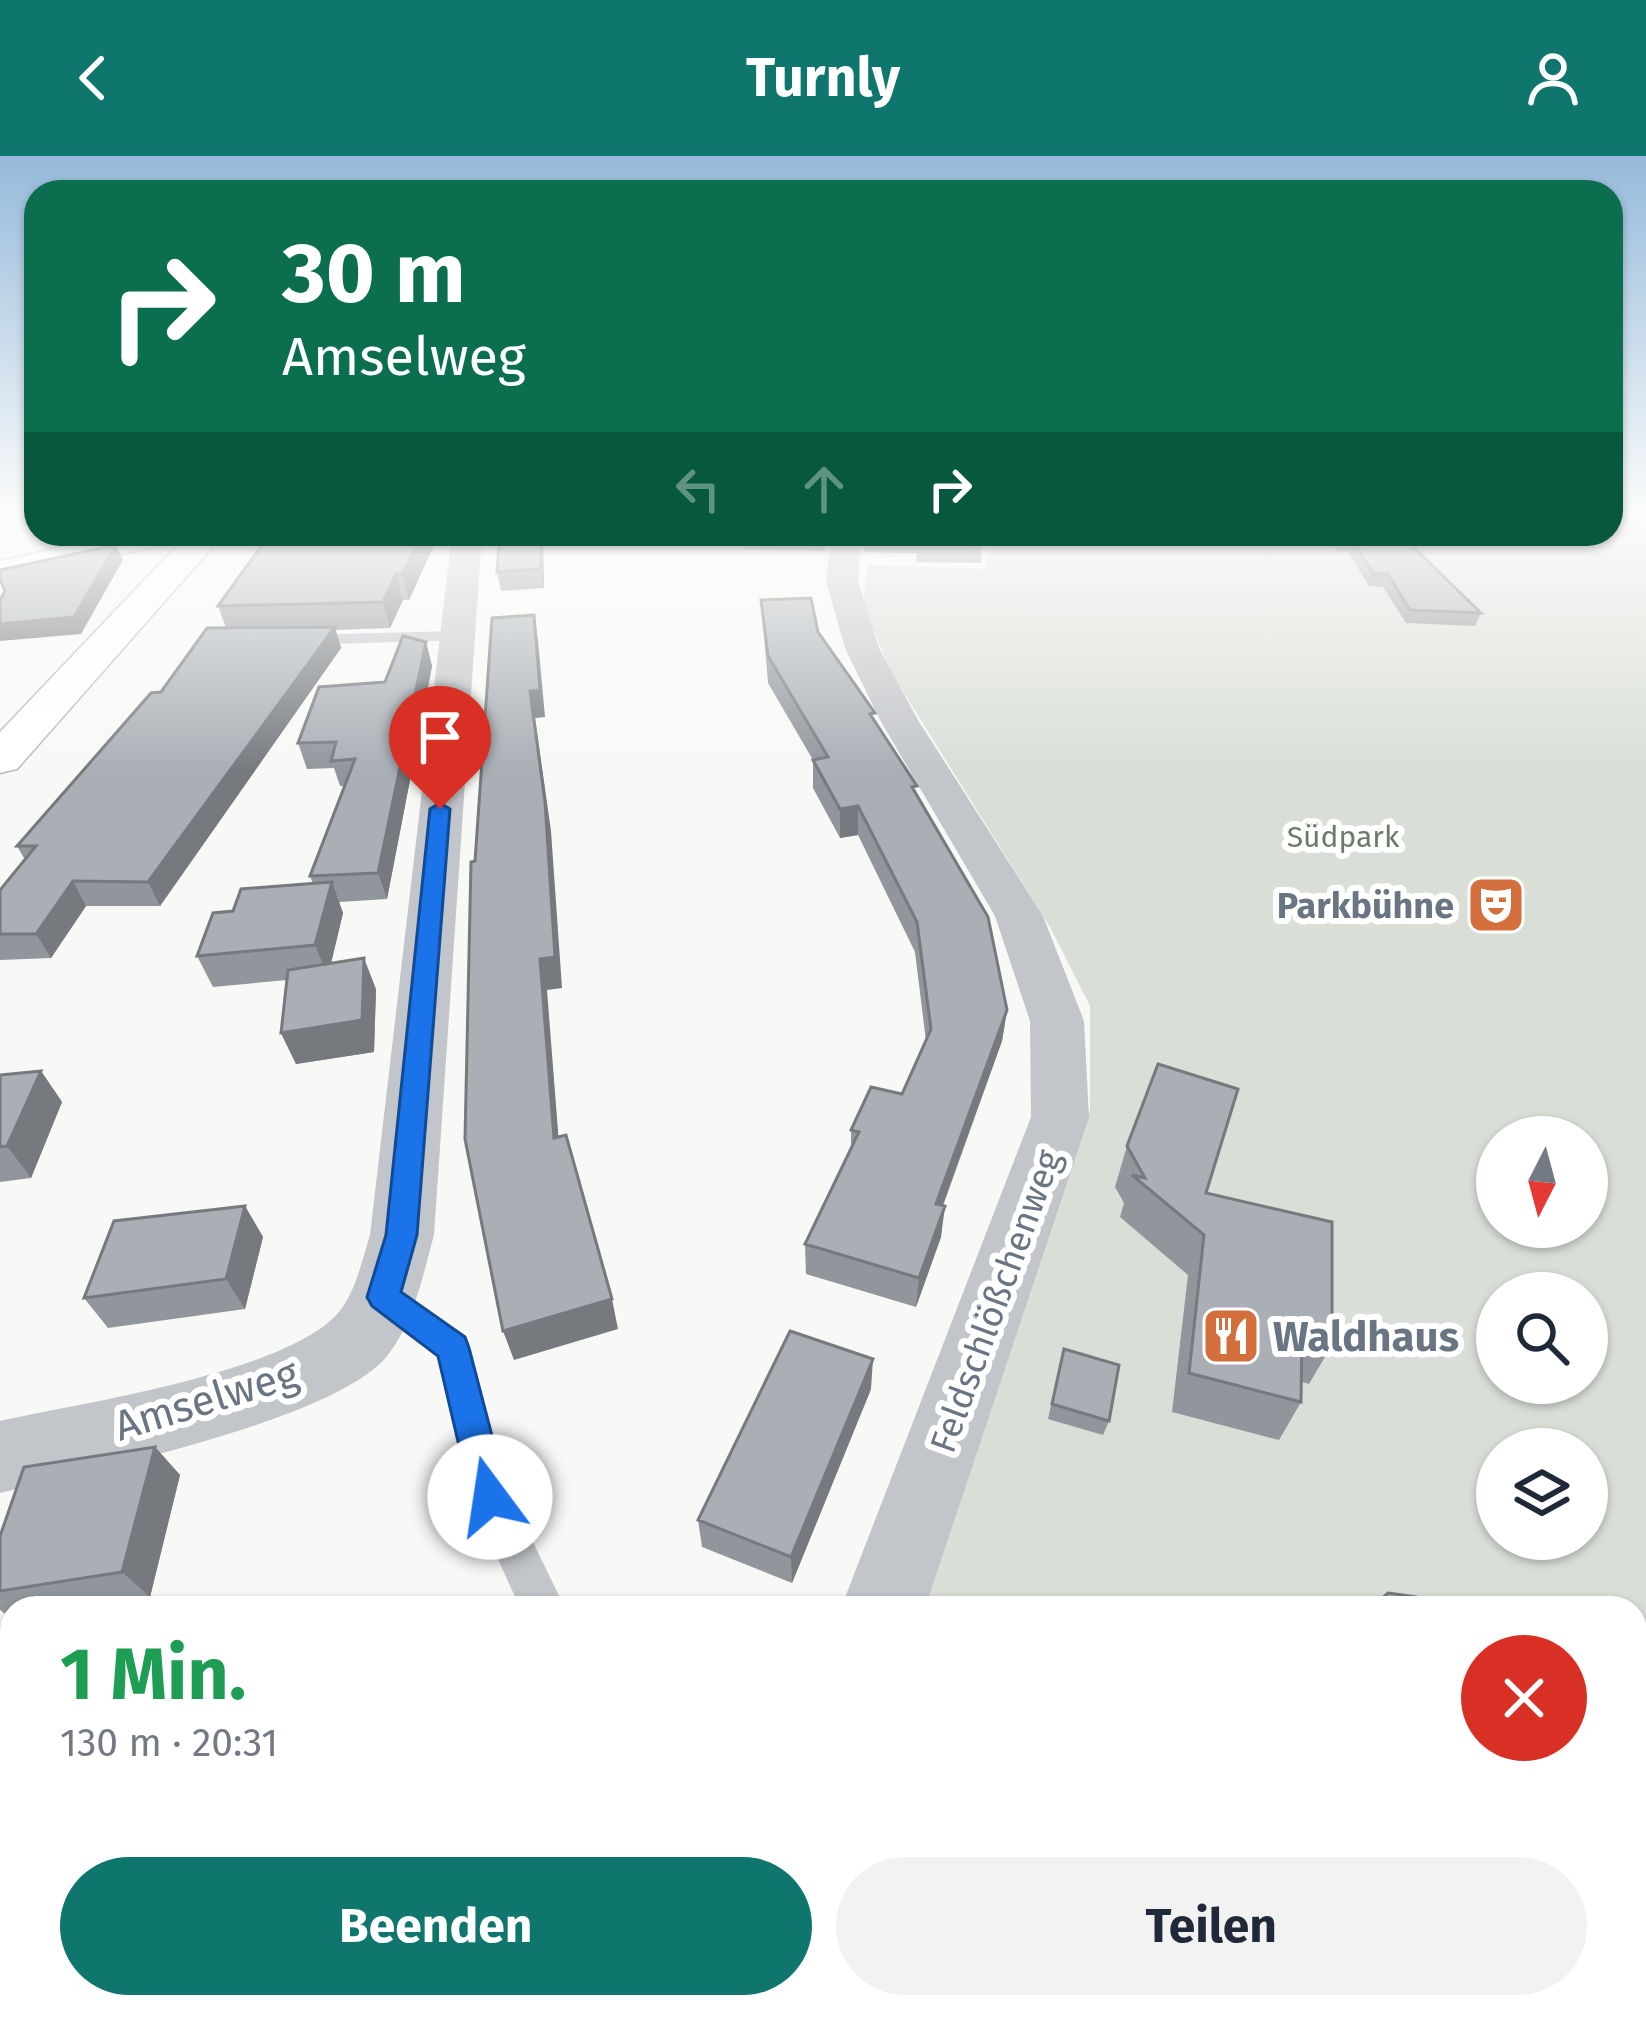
<!DOCTYPE html>
<html lang="de">
<meta charset="utf-8">
<style>
:root{--surface:#fff;--page:#f2f2f3;--text:#1f2937;--muted:#747a83;--accent:#0f766e}
body{margin:0;font-family:"Fira Sans",sans-serif;background:var(--page);color:var(--text);height:100vh;display:flex;flex-direction:column;font-size:45px;white-space:nowrap}
*{box-sizing:border-box;margin:0}
p{font-size:39px;color:var(--muted)}
.icon{flex:none;width:66px;height:66px;fill:none;stroke:currentColor;stroke-width:2;stroke-linecap:round;stroke-linejoin:round}
.map{position:relative;flex:1;overflow:hidden}
.sheet{position:absolute;left:0px;top:1440px;width:1647px;height:423px;display:flex;flex-direction:column;background:var(--surface);border-radius:36px 36px 0 0;box-shadow:0 3px 9px #0004}
.sheet>*{flex:none}
.guide{position:absolute;left:24px;top:24px;width:1599px;height:366px;border-radius:36px;box-shadow:0 3px 9px #0004;background:#0b6e4f;color:#fff;overflow:hidden}
.needle{width:78px;rotate:186deg}
.buttons{position:absolute;left:1476px;top:960px;display:grid;gap:24px}
.buttons a{display:grid;place-items:center;width:132px;height:132px;border-radius:50%;background:var(--surface);box-shadow:0 3px 9px #0004;font-size:60px}
.pin{position:absolute;display:grid;place-items:center;width:102px;height:102px;color:#fff;margin:-123px -51px;border-radius:50% 50% 50% 0;rotate:-45deg;box-shadow:0 0 12px #0007}
.pin .icon{rotate:45deg}
.me{position:absolute;width:132px;margin:-66px;rotate:346deg;stroke-linejoin:round;filter:drop-shadow(0 0 9px #0008)}
.turn{display:flex;align-items:center;gap:42px;height:252px;padding:0 60px;font-size:54px}
.turn .icon{width:156px;height:156px;stroke-width:2.5}
.turn b{display:block;font-size:84px;line-height:102px}
.lanes{display:flex;align-items:center;height:114px;padding:0 60px;background:#0003;justify-content:center;gap:60px;direction:ltr}
.lanes .off{opacity:.35}
.round{display:grid;place-items:center;flex:none;width:126px;height:126px;border-radius:63px;background:var(--page)}
.headline{display:flex;align-items:center;justify-content:space-between;height:204px;padding:0 60px}
h1{font-size:72px;font-weight:700;line-height:90px;color:#1e9e55}
.cta{display:flex;gap:24px;margin-top:auto;padding:24px 60px}
.cta a{flex:1;height:138px;border-radius:72px;background:var(--accent);color:#fff;font-size:48px;font-weight:700;line-height:138px;text-align:center}
.cta a+a{background:var(--page);color:var(--text)}
header{display:flex;justify-content:space-between;align-items:center;height:156px;padding:0 60px;background:var(--accent);color:#fff;font-size:54px;font-weight:700}
.map>svg:first-child{display:block}
.green{fill:#d9ded7;fill-rule:evenodd}
.lines{fill:none;stroke-linecap:round;stroke-linejoin:round}
.secondary-casing{stroke:#b7babf;stroke-width:3}
.lane{fill:#c2c5c9;fill-rule:evenodd}
.street{fill:#c2c5c9;fill-rule:evenodd}
.secondary{fill:#fff;fill-rule:evenodd}
.wall{fill:#91969c}
.shaded-wall{fill:#767a7f}
.building{fill:#a9afb5;stroke:#767a7f;stroke-width:3}
.route{fill:#1a73e8;stroke:#114b97;stroke-width:3}
.labels{text-anchor:middle;stroke-width:12;stroke-linejoin:round;paint-order:stroke}
.far-park-label{font-size:30px;fill:#6a7b68;stroke:#fff}
.poi-label{font-size:36px;font-weight:bold;fill:#6a7583;stroke:#fff;text-anchor:end}
.street-label{font-size:36px;fill:#6a7583;stroke:#fff}
.near-poi-label{font-size:42px;font-weight:bold;fill:#6a7583;stroke:#fff;text-anchor:start}
.near-street-label{font-size:42px;fill:#6a7583;stroke:#fff}
</style>
<header><svg class="icon" aria-label="back" viewBox="0 0 24 24"><path d="M15 5l-7 7 7 7"/></svg>Turnly<svg class="icon" aria-label="person" viewBox="0 0 24 24"><circle cx="12" cy="8" r="4"/><path d="M4 21q1-7 8-7t8 7"/></svg></header>
<div class="map">
<svg width="1646" height="1862" viewBox="0 0 1646 1862">
<rect width="100%" height="100%" fill="#f8f8f6"/>
<path class="green" d="M1611,356H1646V1862H772L776,1851H1635V1452H916L1090,954V850L1051,773L891,516L863,449L867,409L985,413L996,378H1611ZM1497,981H1587V1071H1497ZM1497,1137H1587V1227H1497ZM1497,1293H1587V1383H1497Z"/>
<g class="lines">
<g class="secondary-casing">
<path id="secondary" d="M10,356H36V367L15,363Z
M120,378H182L177,385L0,427V405Z
M188,378H224L17,613L0,617V576Z"/>
</g>
<path class="lane" d="M456,475L465,480L462,484L300,489L291,484L300,479Z
M383,1126L466,1180L509,1337L565,1452H520L470,1341L437,1200L370,1152L365,1141L370,1130Z"/>
<path class="street" d="M452,378H482L434,1079C423,1119 414,1165 388,1199C336,1265 86,1315 0,1337V1265C81,1247 287,1217 339,1156C356,1135 362,1104 370,1079Z
M831,378H861L858,425L879,492L918,564L1043,760L1084,865L1089,961L925,1452H841L1031,961L1030,865L995,760L880,564L845,492L826,425Z
M686,1851H790L786,1862H682Z"/>
<use href="#secondary" class="secondary"/>
</g>
<path class="wall" d="M439,378L409,444H403L390,472L335,474L341,492L160,750H86L51,802L0,804V734L25,704L17,690L161,536L226,472L218,450Z
M543,378L544,432L501,435L497,416Z
M744,378H827L825,395L745,393Z
M865,378H982L981,407L916,406L917,397L864,396Z
M1326,378H1400L1481,457L1475,470L1406,467L1383,431L1369,430L1348,396H1338Z
M761,444L818,476L875,565L917,638L1007,854L1002,885L943,1050L941,1081L916,1151L806,1118L805,1088L851,992V974L902,938L926,885L915,796L858,679L840,682L813,632V604L768,527Z
M426,486L432,510L387,743L339,746L343,757L331,807L376,833L374,896L296,908L281,877L287,824L213,831L197,800L233,755L313,728L310,720L345,630H340L334,612L307,613L298,587L385,526Z
M41,915L62,946L31,1022L0,1026V919Z
M1127,990L1206,1037L1332,1189L1309,1228L1302,1226L1301,1246L1279,1284L1172,1256L1188,1119L1120,1061L1124,1047L1115,1031Z
M245,1050L263,1081L245,1153L108,1172L84,1142Z
M1060,1208L1109,1265L1103,1279L1048,1263Z
M871,1233L792,1427L702,1391L698,1364Z
M155,1291L180,1319L150,1441L84,1452H12V1463L0,1454V1380Z
M1646,1538V1588L1635,1572V1543Z
M12,1610V1787L0,1788V1611Z
M1272,1851H1341L1365,1862H1271Z"/>
<path class="shaded-wall" d="M422,378H439L409,444L402,418Z
M540,378H543L544,432L541,413Z
M116,389L123,404L81,478L0,485V468Z
M396,418L403,444L390,472L383,446Z
M534,459L538,485L545,561L535,562L551,675L562,832L547,834L561,1013L554,982L540,803L530,535Z
M335,471L341,492L160,750L148,726Z
M426,486L432,510L387,743L378,717Z
M858,650V679L840,682V653Z
M73,725L86,750L51,802L36,778Z
M332,726L343,757L328,820L315,789Z
M364,802L376,833L374,896L296,908L281,877Z
M1007,854L1002,885L932,1078L936,1048Z
M41,915L62,946L31,1022L7,990Z
M245,1050L263,1081L245,1153L226,1123Z
M945,1050L941,1081L916,1151L919,1122Z
M612,1143L618,1173L514,1204L503,1175Z
M873,1203L871,1233L792,1427L791,1401Z
M155,1291L180,1319L150,1441L122,1416Z
M662,1851H669L664,1862H658Z"/>
<path class="building" d="M270,378H422L402,418H396L383,446L218,450Z
M500,378H540L541,413L497,416Z
M888,378H982L983,389L917,387L918,379Z
M1338,378H1400L1481,457L1410,454L1388,418H1374L1352,384H1342Z
M116,389L74,461L0,468V444L5,435L0,423V414Z
M811,442L818,476L875,557L870,558L917,630L912,631L988,761L1007,854L936,1048L945,1050L919,1122L805,1088L859,976L851,974L871,931L902,938L931,873L917,766L858,650L840,653L813,604L828,601L768,500L761,444Z
M534,459L540,534L530,535L545,646L555,801L540,803L554,982L566,979L612,1143L503,1175L465,983L471,706L475,705L492,462Z
M335,471L148,726L73,725L36,778H0V734L36,690H17L151,537L161,536L207,472Z
M403,480L426,486L378,717L310,720L355,603L331,605L336,586L298,587L319,531L385,526Z
M332,726L315,789L197,800L213,757L233,755L241,733Z
M364,802L362,864L281,877L288,814Z
M1158,908L1238,933L1206,1037L1332,1066V1189L1302,1181L1301,1246L1189,1217L1204,1079L1132,1019L1145,1022L1127,990Z
M41,915L7,990L0,991V919Z
M245,1050L226,1123L84,1142L114,1065Z
M790,1175L873,1203L791,1401L698,1364Z
M1064,1193L1119,1209L1109,1265L1052,1248Z
M155,1291L122,1416L0,1435V1380L24,1311Z
M1388,1437L1416,1441L1432,1452H1371Z
M1646,1538V1551L1639,1541Z
M12,1610V1753L6,1770H0V1611Z
M536,1851H662L658,1862H530Z
M1283,1851H1341L1365,1862H1283Z"/>
<linearGradient id="sky" x2="0" y2="1"><stop stop-color="#96badb"/><stop offset="0.58" stop-color="#fcfcfb"/><stop offset="1" stop-color="#fcfcfb" stop-opacity="0"/></linearGradient>
<rect width="1646" height="616" fill="url(#sky)"/>
<path class="route" d="M440,647L450,653L417,1079L401,1136L465,1181L469,1192L508,1341L503,1353L490,1359L476,1353L471,1341L438,1200L372,1150L367,1141L386,1079L430,653Z"/>
<defs>
<g id="theatre-square" transform="scale(3)"><rect x="-9" y="-9" width="18" height="18" rx="4" fill="#d26f3c" stroke="#fff"/><path d="M-5-5.5Q0-4 5-5.5V0Q5 5 0 6Q-5 5-5 0ZM-3.3-2.5H-1v1.5H-3.3ZM1-2.5H3.3v1.5H1ZM-2.8 1Q0 5.5 2.8 1Z" fill="#fff"/></g>
<g id="restaurant-square" transform="scale(3)"><rect x="-9" y="-9" width="18" height="18" rx="4" fill="#d26f3c" stroke="#fff"/><path d="M-5-6h1v4h1v-4h1v4h1v-4h1v5L-1.5 .5V6h-2V.5L-5-1ZM5-6V6H3V1.5H1.5Q1.5-4 5-6Z" fill="#fff"/></g>
</defs>
<g fill-rule="evenodd">
<use href="#theatre-square" x="1496" y="749"/>
<use href="#restaurant-square" x="1231" y="1180"/>
</g>
<g class="labels">
<g class="far-park-label">
<text x="1343" y="691">Südpark</text>
</g>
<g class="poi-label">
<text x="1454" y="762">Parkbühne</text>
</g>
<g class="street-label">
<text transform="translate(995 1145) rotate(-70)" y="13">Feldschlößchenweg</text>
</g>
<g class="near-poi-label">
<text x="1273" y="1195">Waldhaus</text>
</g>
<g class="near-street-label">
<text transform="translate(206 1243) rotate(-17)" y="15">Amselweg</text>
</g>
</g>
</svg>
<div class="buttons">
<a><svg class="needle" viewBox="-14 -14 28 28"><path d="M0-13l5 13h-10z" fill="#e53935"/><path d="M0 13l5-13h-10z" fill="#747a83"/></svg></a>
<a><svg class="icon" aria-label="search" viewBox="0 0 24 24"><circle cx="10" cy="10" r="6"/><path d="M15 15l6 6"/></svg></a>
<a><svg class="icon" aria-label="layers" viewBox="0 0 24 24"><path d="M12 4l9 5-9 5-9-5zM3 14l9 5 9-5"/></svg></a>
</div>
<div class="pin" style="left:440px;top:653px;background:#d93025"><svg class="icon" aria-label="arrive" viewBox="0 0 24 24"><path d="M6 21V4h12l-3 4 3 4H6"/></svg></div>
<svg class="me" style="left:490px;top:1341px" viewBox="-20 -20 40 40"><circle r="19" fill="#fff"/><path d="M0-13L10 11 0 6-10 11z" fill="#1a73e8"/></svg>
<div class="guide">
<div class="turn"><svg class="icon" aria-label="right" viewBox="0 0 24 24"><path d="M7 20v-9h11M14 6l5 5-5 5"/></svg><div><b>30 m</b>Amselweg</div></div>
<div class="lanes"><svg class="icon off" aria-label="left" viewBox="0 0 24 24"><path d="M17 20v-9H6M10 6l-5 5 5 5"/></svg><svg class="icon off" aria-label="ahead" viewBox="0 0 24 24"><path d="M12 20V5M6 11l6-6 6 6"/></svg><svg class="icon" aria-label="right" viewBox="0 0 24 24"><path d="M7 20v-9h11M14 6l5 5-5 5"/></svg></div>
</div>
<section class="sheet">
<div class="headline"><div><h1>1 Min.</h1><p>130 m · 20:31</p></div><a class="round" style="background:#d93025;color:#fff"><svg class="icon" aria-label="close" viewBox="0 0 24 24"><path d="M6 6l12 12M18 6L6 18"/></svg></a></div>
<div class="cta"><a>Beenden</a><a>Teilen</a></div>
</section>
</div>
